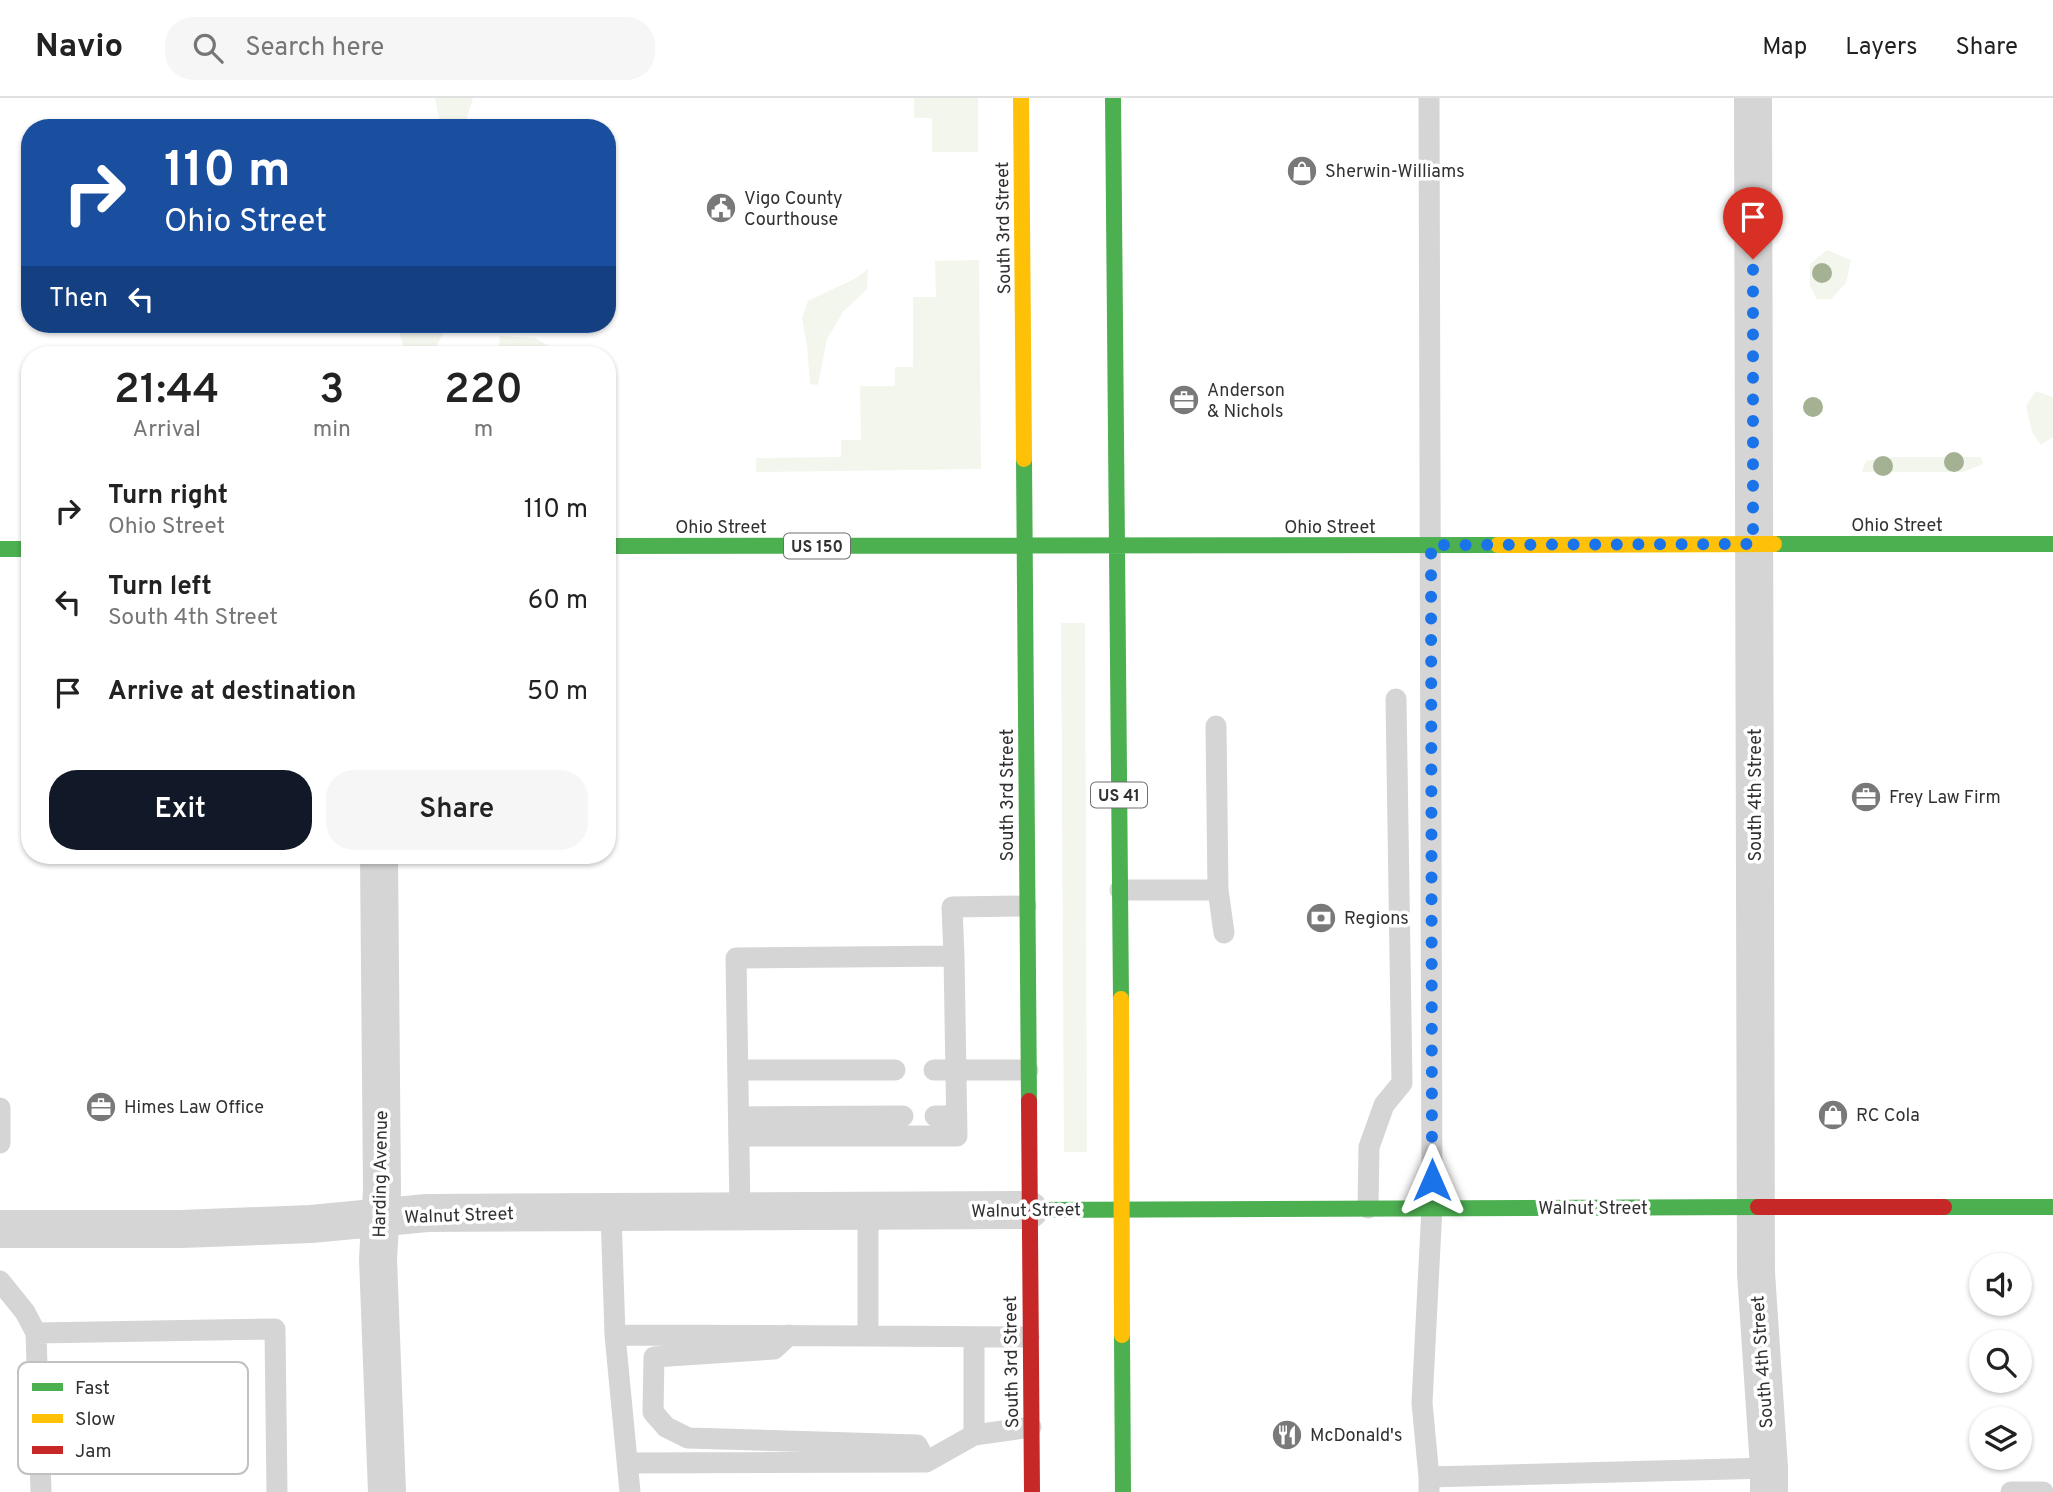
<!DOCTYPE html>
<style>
:root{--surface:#fff;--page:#f6f6f6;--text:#222;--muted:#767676;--line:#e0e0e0;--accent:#111827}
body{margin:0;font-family:Overpass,sans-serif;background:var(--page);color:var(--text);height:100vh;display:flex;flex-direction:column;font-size:26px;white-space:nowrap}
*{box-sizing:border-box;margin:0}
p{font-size:23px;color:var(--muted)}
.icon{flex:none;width:38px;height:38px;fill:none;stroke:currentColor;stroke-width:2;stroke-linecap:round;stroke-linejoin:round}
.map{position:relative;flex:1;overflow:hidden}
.panel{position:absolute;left:21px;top:248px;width:595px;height:518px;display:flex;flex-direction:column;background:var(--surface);border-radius:28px;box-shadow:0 2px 5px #0004}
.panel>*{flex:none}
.hud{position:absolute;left:21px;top:21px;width:595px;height:214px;border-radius:28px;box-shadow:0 2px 5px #0004;background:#1a4fa0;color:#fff;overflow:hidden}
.tools{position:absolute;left:1969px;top:1155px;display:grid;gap:14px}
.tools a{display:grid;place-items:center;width:63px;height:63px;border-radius:50%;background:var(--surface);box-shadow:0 2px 5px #0004;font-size:35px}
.pin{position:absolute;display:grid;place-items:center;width:60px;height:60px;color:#fff;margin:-72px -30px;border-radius:50% 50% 50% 0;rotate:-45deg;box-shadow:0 0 7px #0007}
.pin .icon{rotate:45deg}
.me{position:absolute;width:77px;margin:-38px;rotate:0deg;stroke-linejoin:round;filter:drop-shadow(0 0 5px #0008)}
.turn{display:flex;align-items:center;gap:24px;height:147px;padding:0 28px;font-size:32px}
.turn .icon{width:91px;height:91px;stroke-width:2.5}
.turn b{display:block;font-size:49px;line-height:60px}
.then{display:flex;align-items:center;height:66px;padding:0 28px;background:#0003;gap:14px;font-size:26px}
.eta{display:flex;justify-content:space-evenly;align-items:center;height:119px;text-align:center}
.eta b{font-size:42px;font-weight:600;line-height:49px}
.primary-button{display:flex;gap:14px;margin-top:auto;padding:14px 28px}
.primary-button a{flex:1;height:80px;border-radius:28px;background:var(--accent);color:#fff;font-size:28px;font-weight:600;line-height:80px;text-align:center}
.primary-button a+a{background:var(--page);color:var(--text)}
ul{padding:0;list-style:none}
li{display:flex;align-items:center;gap:21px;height:91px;padding:0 28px}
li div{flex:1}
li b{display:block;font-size:26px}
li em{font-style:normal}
header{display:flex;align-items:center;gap:42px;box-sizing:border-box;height:98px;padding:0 35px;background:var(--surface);border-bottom:2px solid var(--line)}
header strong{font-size:33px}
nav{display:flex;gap:38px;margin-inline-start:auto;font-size:24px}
.search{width:490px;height:63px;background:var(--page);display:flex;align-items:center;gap:18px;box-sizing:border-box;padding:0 24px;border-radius:28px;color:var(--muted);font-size:26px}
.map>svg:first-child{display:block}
.green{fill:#f3f6ed}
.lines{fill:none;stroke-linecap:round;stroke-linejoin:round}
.lane{stroke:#d5d5d5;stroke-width:21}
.street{stroke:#d5d5d5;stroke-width:38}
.fast{stroke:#4caf50;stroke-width:16}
.slow{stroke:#ffc107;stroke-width:16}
.jam{stroke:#c62828;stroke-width:16}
.tree{fill:#a4b193}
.route{stroke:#1a73e8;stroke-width:12;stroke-dasharray:0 21.6}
.labels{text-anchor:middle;stroke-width:7;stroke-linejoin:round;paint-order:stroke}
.shield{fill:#fff;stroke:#6f6f6f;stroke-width:2}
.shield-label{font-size:16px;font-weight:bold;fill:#313131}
.poi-label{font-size:18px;fill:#313131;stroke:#fff;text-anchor:start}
.street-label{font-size:18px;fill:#313131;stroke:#fff}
.key{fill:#fff;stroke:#c1c1c1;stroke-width:2}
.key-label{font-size:19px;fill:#313131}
</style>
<header>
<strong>Navio</strong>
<div class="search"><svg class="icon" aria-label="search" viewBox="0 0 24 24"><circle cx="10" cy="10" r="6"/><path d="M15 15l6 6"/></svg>Search here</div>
<nav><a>Map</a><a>Layers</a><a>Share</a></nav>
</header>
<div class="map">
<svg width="2053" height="1394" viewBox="0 0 2053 1394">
<rect width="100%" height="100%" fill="#fff"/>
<path class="green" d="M435,0H473L466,23L439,21Z
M914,0H978V54H932V20H914Z
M1827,152L1851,162L1846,185L1831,201H1817L1810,188V166Z
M979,162L981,371L756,374V360L841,359V342H861L860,288H895V269H913V199H936L935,163Z
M868,171L867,191L843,214L827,241L818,287L810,286L807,248L802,220L808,203L856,180Z
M396,226H443L445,232L432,257H430L405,252Z
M500,238L535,240L565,257H498Z
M2036,293L2053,299V339L2041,347L2032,334L2026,308Z
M1894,359H1981L1983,366L1963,374H1862L1866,363Z
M1061,525H1085L1087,1054H1064Z"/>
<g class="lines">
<path class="lane" d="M1216,628L1218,792L1224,835
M1120,792H1218
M954,858L952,809L1026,808
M738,972H895
M934,972H1028
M0,1010V1045
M935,1018H956
M739,1019L903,1018
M739,1038H957L954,858L736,860L740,1114
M1368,1110L1369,1049L1384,1007L1402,985L1396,601
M611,1115L615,1237L630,1394
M0,1183L25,1214L36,1235
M615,1237L868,1238V1114
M789,1237L774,1251L654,1259L653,1314L666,1329L688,1340L917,1347L926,1364
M868,1238L1029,1239
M974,1240V1337
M629,1365L926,1364L974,1337L1031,1329
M1429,1379L1422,1305L1432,1109L1429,0
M41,1394L36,1235L275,1231L277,1394
M1429,1394V1379L1769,1370
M2011,1394H2043"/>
<path class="street" d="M1753,0L1756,1175L1769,1370V1394
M379,758L382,1092L378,1161L387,1394
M0,1131H181L311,1126L427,1115L1029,1112"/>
<path class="fast" d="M1113,0L1121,901
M1024,361L1029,1003
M1774,446H2053
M607,448L1498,447
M0,451H30
M1944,1109H2053
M1029,1112L1758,1109
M1122,1237L1123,1394"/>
<path class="slow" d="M1021,0L1024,361
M1498,447L1774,446
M1121,901L1122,1237"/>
<path class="jam" d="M1029,1003L1032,1394
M1758,1109H1944"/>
</g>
<g class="tree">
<circle cx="1822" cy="175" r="10"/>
<circle cx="1813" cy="309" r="10"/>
<circle cx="1954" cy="364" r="10"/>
<circle cx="1883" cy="368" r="10"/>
</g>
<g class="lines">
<path class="route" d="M1432,1082L1431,447L1753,446V161"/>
</g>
<defs>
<g id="shop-disc" transform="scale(1.575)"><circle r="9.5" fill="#797979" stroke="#fff"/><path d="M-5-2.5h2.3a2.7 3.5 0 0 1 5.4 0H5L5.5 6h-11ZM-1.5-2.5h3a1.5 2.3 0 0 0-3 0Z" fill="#fff"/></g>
<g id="civic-disc" transform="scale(1.575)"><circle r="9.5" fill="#797979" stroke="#fff"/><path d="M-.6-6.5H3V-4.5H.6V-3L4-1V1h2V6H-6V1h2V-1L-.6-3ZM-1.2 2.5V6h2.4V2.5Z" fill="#fff"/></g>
<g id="office-disc" transform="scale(1.575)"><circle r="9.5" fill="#797979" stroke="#fff"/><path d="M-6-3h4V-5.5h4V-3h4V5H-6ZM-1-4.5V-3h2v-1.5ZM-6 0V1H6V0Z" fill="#fff"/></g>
<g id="bank-disc" transform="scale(1.575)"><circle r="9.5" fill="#797979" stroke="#fff"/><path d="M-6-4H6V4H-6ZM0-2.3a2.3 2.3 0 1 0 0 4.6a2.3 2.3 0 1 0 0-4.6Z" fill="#fff"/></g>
<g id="restaurant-disc" transform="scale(1.575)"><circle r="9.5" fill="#797979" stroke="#fff"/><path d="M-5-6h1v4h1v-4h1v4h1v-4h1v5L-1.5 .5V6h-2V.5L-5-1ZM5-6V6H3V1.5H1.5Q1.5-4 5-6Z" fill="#fff"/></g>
</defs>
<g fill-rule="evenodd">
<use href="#shop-disc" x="1302" y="73"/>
<use href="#civic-disc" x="721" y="110"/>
<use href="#office-disc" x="1184" y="302"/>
<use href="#office-disc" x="1866" y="699"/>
<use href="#bank-disc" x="1321" y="820"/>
<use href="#office-disc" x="101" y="1009"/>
<use href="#shop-disc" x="1833" y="1017"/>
<use href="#restaurant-disc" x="1287" y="1337"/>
</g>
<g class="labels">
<g class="shield">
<rect x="784" y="435.5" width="66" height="25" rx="5"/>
<rect x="1091" y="684.5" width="56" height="25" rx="5"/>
</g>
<g class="shield-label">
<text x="817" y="454">US 150</text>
<text x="1119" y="703">US 41</text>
</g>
<g class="poi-label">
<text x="1325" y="79">Sherwin-Williams</text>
<text x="744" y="106">Vigo County<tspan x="744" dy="21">Courthouse</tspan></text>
<text x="1207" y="298">Anderson<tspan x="1207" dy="21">&amp; Nichols</tspan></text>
<text x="1889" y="705">Frey Law Firm</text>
<text x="1344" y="826">Regions</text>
<text x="124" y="1015">Himes Law Office</text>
<text x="1856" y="1023">RC Cola</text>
<text x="1310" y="1343">McDonald's</text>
</g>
<g class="street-label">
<text transform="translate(1003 130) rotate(-91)" y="6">South 3rd Street</text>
<text x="1897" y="433">Ohio Street</text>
<text x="721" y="435">Ohio Street</text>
<text x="1330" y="435">Ohio Street</text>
<text transform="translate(1007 697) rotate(-90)" y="6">South 3rd Street</text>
<text transform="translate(1755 697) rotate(-90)" y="6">South 4th Street</text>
<text transform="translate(380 1076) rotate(-89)" y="6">Harding Avenue</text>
<text x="1593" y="1116">Walnut Street</text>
<text transform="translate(1026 1112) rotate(-1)" y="6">Walnut Street</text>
<text transform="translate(459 1117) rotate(-2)" y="6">Walnut Street</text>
<text transform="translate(1011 1264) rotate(-91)" y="6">South 3rd Street</text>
<text transform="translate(1762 1264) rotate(-94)" y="6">South 4th Street</text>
</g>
</g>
<rect x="18" y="1264" width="230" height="112" rx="10" class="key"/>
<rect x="32" y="1285" width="31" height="8" fill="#4caf50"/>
<rect x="32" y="1316" width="31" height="9" fill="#ffc107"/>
<rect x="32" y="1348" width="31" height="8" fill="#c62828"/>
<g class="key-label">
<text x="75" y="1296">Fast</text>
<text x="75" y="1327">Slow</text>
<text x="75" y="1359">Jam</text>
</g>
</svg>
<div class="tools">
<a><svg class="icon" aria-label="sound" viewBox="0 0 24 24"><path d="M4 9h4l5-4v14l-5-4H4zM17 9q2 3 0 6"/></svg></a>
<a><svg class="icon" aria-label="search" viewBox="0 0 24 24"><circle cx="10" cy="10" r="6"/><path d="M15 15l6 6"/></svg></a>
<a><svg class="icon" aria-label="layers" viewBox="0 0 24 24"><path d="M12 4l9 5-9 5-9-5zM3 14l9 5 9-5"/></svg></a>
</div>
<div class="pin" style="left:1753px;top:161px;background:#d93025"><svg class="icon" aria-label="arrive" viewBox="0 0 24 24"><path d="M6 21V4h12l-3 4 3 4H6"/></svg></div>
<svg class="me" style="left:1432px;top:1082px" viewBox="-20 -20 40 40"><path d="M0-17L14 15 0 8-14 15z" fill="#1a73e8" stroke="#fff" stroke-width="4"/></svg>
<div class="hud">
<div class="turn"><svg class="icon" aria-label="right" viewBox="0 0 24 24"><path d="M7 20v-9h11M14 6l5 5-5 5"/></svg><div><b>110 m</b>Ohio Street</div></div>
<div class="then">Then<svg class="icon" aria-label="left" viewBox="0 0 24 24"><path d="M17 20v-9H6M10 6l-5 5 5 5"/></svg></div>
</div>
<section class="panel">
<div class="eta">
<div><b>21:44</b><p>Arrival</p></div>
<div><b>3</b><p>min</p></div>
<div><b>220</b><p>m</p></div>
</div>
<ul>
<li><svg class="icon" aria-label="right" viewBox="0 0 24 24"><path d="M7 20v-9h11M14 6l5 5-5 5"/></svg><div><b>Turn right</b><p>Ohio Street</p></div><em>110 m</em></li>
<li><svg class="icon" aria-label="left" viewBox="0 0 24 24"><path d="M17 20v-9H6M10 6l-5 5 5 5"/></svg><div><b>Turn left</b><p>South 4th Street</p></div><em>60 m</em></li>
<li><svg class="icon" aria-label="arrive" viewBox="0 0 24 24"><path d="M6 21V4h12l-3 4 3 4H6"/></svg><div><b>Arrive at destination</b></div><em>50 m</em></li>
</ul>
<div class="primary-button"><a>Exit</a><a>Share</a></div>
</section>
</div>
